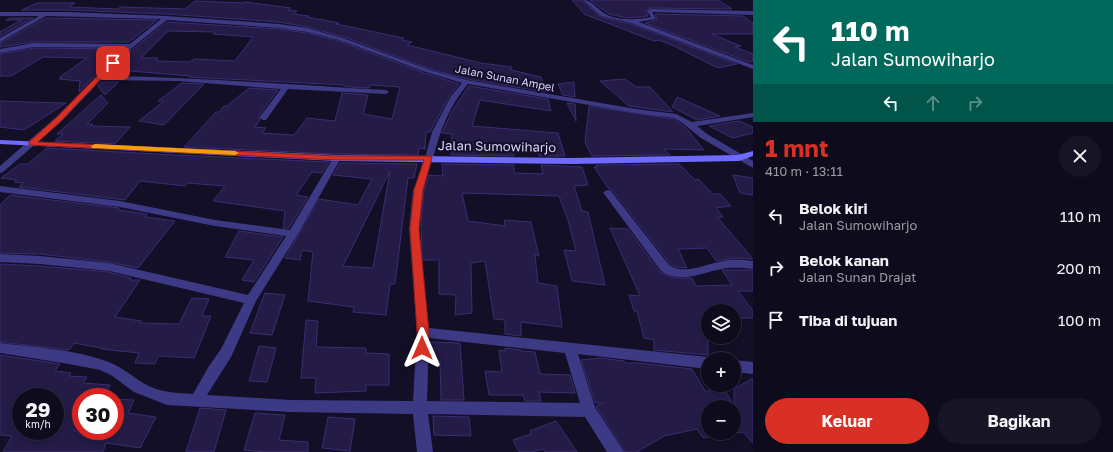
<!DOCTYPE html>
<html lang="id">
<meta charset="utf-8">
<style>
:root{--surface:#0e0b1c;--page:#171425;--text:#f1f3f6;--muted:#9b9ba3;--line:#2e2b3b;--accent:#d93025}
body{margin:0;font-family:"Golos Text",sans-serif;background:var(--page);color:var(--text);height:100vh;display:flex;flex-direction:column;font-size:15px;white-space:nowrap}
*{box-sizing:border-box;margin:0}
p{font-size:13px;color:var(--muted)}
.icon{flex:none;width:22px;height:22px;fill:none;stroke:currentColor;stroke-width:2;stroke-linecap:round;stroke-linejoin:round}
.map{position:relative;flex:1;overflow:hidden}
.side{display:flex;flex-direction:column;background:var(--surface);width:360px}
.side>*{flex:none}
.banner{background:#00695c;color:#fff;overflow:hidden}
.buttons{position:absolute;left:701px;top:304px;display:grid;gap:8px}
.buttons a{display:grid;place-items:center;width:40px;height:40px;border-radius:50%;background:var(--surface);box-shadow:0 2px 6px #0003,0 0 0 1px var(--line);font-size:20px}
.speed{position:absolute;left:12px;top:388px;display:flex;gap:8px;font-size:20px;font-weight:700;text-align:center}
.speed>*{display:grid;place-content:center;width:52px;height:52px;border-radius:50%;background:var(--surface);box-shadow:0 2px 6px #0003,0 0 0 1px var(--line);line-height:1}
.speed small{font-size:10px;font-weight:400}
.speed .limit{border:6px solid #d22;background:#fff;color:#111}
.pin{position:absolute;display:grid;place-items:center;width:34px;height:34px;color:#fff;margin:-17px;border-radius:8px;box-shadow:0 2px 6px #0006}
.me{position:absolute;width:44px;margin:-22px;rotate:0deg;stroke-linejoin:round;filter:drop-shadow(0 0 3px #0008)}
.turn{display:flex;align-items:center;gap:14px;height:84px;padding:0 12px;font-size:18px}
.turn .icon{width:52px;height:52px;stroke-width:2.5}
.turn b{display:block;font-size:28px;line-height:34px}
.lanes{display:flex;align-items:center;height:38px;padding:0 12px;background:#0003;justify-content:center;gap:20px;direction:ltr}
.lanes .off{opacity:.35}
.round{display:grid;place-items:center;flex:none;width:42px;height:42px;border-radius:21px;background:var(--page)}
.head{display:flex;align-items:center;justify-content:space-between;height:68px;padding:0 12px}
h1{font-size:24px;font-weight:700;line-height:30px;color:var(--accent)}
.action{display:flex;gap:8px;margin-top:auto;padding:8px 12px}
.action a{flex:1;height:46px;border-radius:24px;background:var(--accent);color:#fff;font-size:16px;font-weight:700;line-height:46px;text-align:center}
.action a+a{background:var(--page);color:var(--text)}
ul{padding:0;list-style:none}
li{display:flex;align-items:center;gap:12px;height:52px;padding:0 12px}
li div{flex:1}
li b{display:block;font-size:15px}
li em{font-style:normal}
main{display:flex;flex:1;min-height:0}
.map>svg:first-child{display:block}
.building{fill:#241b47;stroke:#3b2d73;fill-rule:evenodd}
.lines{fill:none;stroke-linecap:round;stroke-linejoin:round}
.street{fill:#3d3a85;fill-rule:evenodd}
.secondary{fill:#6f6bff;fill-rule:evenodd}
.route{fill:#d93025;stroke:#8d1f18}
.slow{fill:#f59e0b}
.labels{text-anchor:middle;stroke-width:4;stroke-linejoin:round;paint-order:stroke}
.far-street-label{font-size:11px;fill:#d9d4ff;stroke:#130f26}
.street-label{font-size:13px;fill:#d9d4ff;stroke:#130f26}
</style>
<main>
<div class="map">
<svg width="753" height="452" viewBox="0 0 753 452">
<rect width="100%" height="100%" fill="#130f26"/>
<path class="building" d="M572,0H582L601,17L631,24L737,64L718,68L674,46L659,40L654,41L584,14Z
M590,0H718L732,9L651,8L646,11L648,16L627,18L609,14Z
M195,1L243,3L245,2L291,8L288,10L297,11L293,14L309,16L307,17L339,23L336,24L404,38L402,40L412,42L407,45L481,63L512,67L511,70L541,77L546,92L467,79L430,69L344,37L307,27L279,22L166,14L69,10H22L37,3H75L69,7L117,9L121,7L185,9Z
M655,14L743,16L753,23V34H712L741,46L735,47L753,54V61L749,62L645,23L657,20Z
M10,18H33L0,36V32L21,20H6Z
M46,18L157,20L129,42H34L0,47V43Z
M167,22L279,29L307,33L339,41L425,73L459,84L450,95L430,132H426L425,149L419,148L418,155L337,154L184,147L216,112H219L224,106H227L249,88L278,90L258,117L260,120L255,127L266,128L262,133L294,135L307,118L335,121L342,93L368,95L363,114L392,119L400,87L370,85L369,88L351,87L344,86V85L189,77L191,76L130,71L126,75H108L134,48ZM168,31L215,32L213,34L253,37L235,61L195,59L189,62L156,61L158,58H141Z
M34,48L122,49L79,92L80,81L59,79L62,77H60L87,58L43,57L11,76H0V54Z
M625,79L636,87H650L673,112L629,106L600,81Z
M102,82H119L105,95L98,86Z
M574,82L575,97L563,95L558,84Z
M182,83L204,84L164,125L139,121L164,101H158Z
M469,86L548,99L551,111L480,100L472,126L558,133L565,156H539L537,147L514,145V156L451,155L452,134L442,133L452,111Z
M101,95L108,103L87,124H93L91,126L130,127L115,144L55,141L63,134H57Z
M677,97L720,116L697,120L672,107Z
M0,101L29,102L66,103L24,130L0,127Z
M567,103L575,104L576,121Z
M589,106L674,119L686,128L704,150L664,149L670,155L592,156L585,142Z
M739,121L753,127V133L733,138L709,126Z
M47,148L175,155L329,162L322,173L312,172L296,195L308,197L289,228H283L285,211L213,201L225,186L187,183L185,186L140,181L125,200L19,187L23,183L14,182L17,180L1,178L20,164H28Z
M340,163L417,164L414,178H408L395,284H390L386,315L353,312L354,307L308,301L313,252L302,250L300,260L285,258L319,199L358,205L372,179L333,175ZM390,171L373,268L343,266Z
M442,164L514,165V173L543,174L541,165L582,167L588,185L574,186L582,211L588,212L605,285L572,281L564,250L576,251L568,220L559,196L462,193L468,221L505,226L504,220L531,222L539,256L535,255L538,283L557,286L562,327L521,322V336L505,334V320L494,319L485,261L471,263L472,313L455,315L456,295L439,294V260H422V258L421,222L424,190L429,175L443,176Z
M679,164L695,180L698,179L713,194H720L731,206L716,208L723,217H717L753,259L735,258L716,261L707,248L678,249L687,268L676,267L670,264L612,190L609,189L594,167H597L596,165Z
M733,175L753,178V195L740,193Z
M10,195L119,208L118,210L147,214L145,217L175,221L138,268L109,262L40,254L0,253V205Z
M610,228L628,229L660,272L676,278H692L696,286L732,285L722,270H753V291H738L753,311V318H734V311H708V355L654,350V340L644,338L637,311H634L629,295L640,296Z
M239,231L283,237L254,282L242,280L254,260L225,257Z
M0,264L40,266L109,272L131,278L130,280H140L115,317L141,321L140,323L179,324L192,298L209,299L202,316H211L194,358L158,356L155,364L135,363L139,353L101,349L102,348L74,343L69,350L0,342Z
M265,293L285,295L272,335L250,333Z
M306,320L318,321L316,347L366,348V353L389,354V385H366V391L315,393L316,378H301Z
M430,342L460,343L464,400H441L440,361L430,360Z
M259,346L276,348L267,382L249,381Z
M505,348L521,350V351L535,352L540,374L570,375L575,393L539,392L541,401H525L523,395H489L485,371L502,372L499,350L505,351Z
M0,355L60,364L55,371L71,373L69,376L87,377L83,383L110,385L104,397H81V417L74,431H115V399L134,400L128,413L156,417L140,448L106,443L103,452H3L12,436L0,435ZM21,397H55V431H21Z
M600,358L624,361L625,363H640L692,369L706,392L718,385H722L734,406V389L753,378V443L743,432L703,438L697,429L664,436L637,452H625L596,406L604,403H595L581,360ZM708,407H734V433H708Z
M200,408L226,410L214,452H186Z
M255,413L285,415L279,440L308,442V452H266L244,450Z
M433,416L469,417L471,436L434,435Z
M328,417L355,419L350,451L322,448Z
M556,421L577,452H545L543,449L532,452H519L513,440L531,434L530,431Z"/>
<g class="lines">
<path class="street" d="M583,0C592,0 596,8 604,13C616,21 637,20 651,17L647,11L651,9L753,11V15L652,12L656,19L639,22L753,65V69L631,23L601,16Z
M0,12H69L166,16L279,24L307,28L343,38L430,70L467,80L636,109L676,114L692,122L753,113V117L697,126L707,134L753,161V168L701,138L681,122L674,118L636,113L468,84C449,106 440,131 433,158C430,169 425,180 423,190C413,228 425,288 429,328L708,357L713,359H708V369L578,354L595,407L624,452H607L585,417L428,414L433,452H417L413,414L290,412L167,405L134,392L111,375L100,370L69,364L0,353V343C34,347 70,349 103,360C119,365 129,374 143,383C158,392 175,393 193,394L209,366L221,349L244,303L109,271L40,264L0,262V254L40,256L109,263L248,295L286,236L215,226L120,207L0,192V186L120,201L215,220L290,230L333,158L337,155L341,158L298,234L256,301L231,357L207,395L290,400L413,401L417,332L409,229L413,190L421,173L432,132L451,96L462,83L426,72L339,40L307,32L279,28L167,20L133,47L105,76C199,77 292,85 386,90L389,92L386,94L288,89L266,120H263L259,118L281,89L178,81L101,80L61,122L3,172L0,173V166L55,118L126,48L34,47L0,53V49L34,43L130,44L161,19L46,16L0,42V38L39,16H0ZM429,338L565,353L580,403L427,401Z
M608,190L611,191L669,265C687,276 706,263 724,261C734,259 743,260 753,261V269C743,268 732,267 722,269C700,273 682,284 661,271L605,195L603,193L605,191Z
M734,360L753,362V374L734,372Z"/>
<path class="secondary" d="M0,140L337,155L571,158L738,155L753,151V156L739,161L571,164L337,161L0,144Z"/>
</g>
<path class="route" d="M111,62L116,63L61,121L38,142L337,156H431L432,158L423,190L419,229L429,332L428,348L427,351L422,352L418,351L417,348V332L410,229L414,190L424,160H337L29,145V142L56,118Z"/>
<path class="slow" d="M95,144L235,151L239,153L235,155L92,148L91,146Z"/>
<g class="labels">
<g class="far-street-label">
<text transform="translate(505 78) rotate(11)" y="4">Jalan Sunan Ampel</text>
</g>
<g class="street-label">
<text transform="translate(497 146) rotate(1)" y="5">Jalan Sumowiharjo</text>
</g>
</g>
</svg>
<div class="buttons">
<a><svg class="icon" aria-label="layers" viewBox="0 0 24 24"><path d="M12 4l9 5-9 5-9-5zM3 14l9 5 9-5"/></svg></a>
<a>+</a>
<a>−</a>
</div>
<div class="speed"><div>29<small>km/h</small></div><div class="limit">30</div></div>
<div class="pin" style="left:113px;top:63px;background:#d93025"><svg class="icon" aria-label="arrive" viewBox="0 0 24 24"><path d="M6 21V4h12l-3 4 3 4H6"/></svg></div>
<svg class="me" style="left:422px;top:348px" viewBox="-20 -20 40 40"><path d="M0-17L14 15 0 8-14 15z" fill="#d93025" stroke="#fff" stroke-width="4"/></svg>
</div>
<section class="side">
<div class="banner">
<div class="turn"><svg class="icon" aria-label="left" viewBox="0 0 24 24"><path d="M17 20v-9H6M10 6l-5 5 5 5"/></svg><div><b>110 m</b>Jalan Sumowiharjo</div></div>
<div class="lanes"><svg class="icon" aria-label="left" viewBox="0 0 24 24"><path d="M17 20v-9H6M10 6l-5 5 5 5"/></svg><svg class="icon off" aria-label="ahead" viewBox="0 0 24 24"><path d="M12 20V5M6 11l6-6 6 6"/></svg><svg class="icon off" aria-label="right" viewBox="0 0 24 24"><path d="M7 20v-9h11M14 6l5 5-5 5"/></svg></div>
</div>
<div class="head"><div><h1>1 mnt</h1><p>410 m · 13:11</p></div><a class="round"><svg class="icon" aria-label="close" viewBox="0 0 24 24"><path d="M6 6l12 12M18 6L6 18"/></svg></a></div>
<ul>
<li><svg class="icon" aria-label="left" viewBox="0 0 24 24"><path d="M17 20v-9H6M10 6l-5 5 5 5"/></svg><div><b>Belok kiri</b><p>Jalan Sumowiharjo</p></div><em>110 m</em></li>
<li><svg class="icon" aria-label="right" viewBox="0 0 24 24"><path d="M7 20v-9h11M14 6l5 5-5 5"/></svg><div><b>Belok kanan</b><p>Jalan Sunan Drajat</p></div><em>200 m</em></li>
<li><svg class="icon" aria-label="arrive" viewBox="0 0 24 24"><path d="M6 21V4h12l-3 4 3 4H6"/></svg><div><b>Tiba di tujuan</b></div><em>100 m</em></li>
</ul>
<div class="action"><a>Keluar</a><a>Bagikan</a></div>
</section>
</main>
